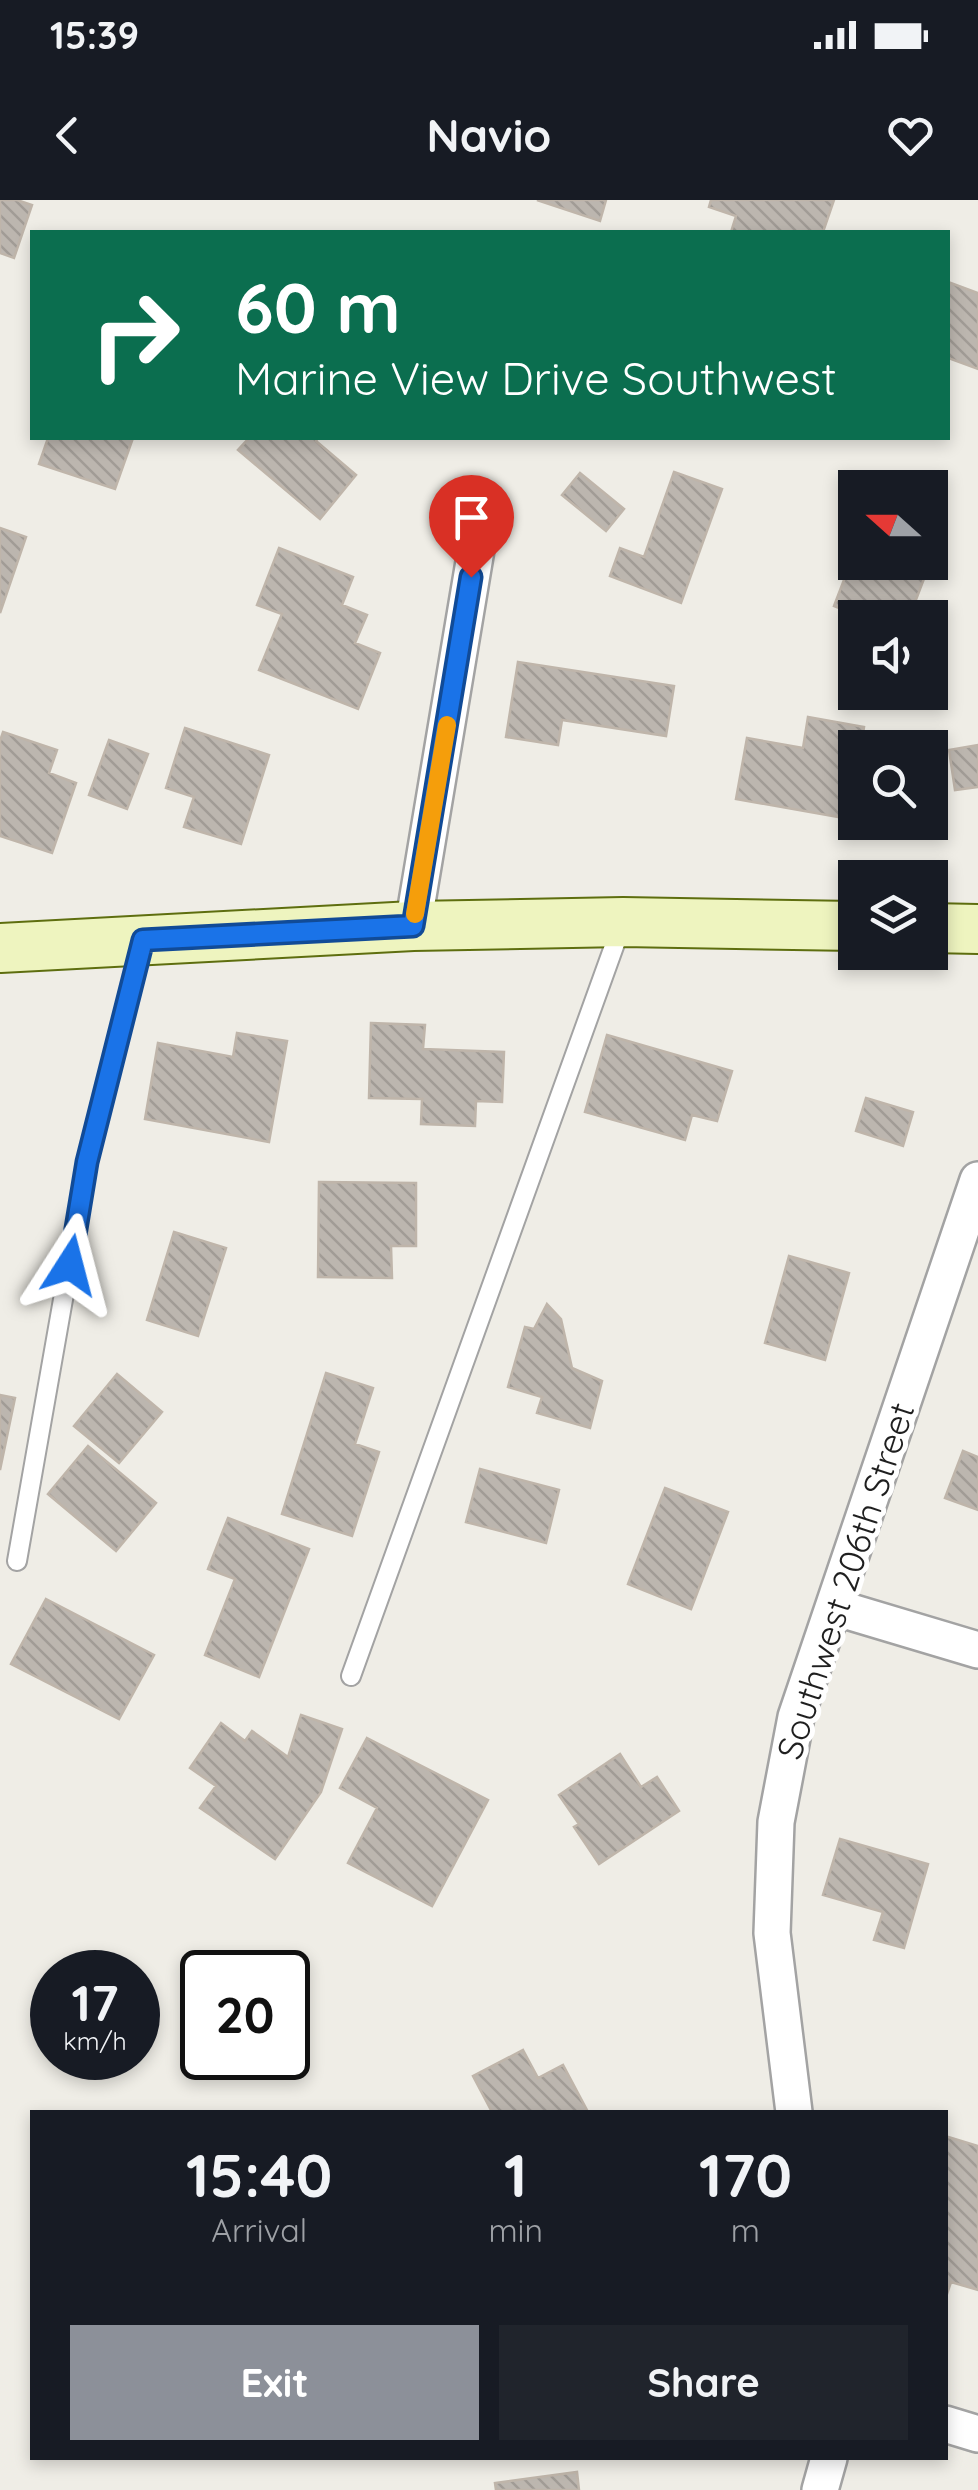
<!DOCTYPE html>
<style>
:root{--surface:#171b24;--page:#20242c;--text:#f1f3f6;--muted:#9ea1a6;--accent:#8c9099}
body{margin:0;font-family:Quicksand,sans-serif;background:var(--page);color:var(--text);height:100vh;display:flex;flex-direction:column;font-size:38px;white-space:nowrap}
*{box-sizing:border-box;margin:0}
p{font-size:32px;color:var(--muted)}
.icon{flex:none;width:55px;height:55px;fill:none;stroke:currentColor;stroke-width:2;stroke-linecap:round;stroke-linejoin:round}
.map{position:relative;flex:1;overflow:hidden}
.drawer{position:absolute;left:30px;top:1910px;width:918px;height:350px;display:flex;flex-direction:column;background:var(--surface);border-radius:0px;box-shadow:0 5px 15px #0003}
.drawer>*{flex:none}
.top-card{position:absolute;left:30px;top:30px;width:920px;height:210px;border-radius:0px;box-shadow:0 5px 15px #0003;background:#0b6e4f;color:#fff;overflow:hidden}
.needle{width:65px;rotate:291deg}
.controls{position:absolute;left:838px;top:270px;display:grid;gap:20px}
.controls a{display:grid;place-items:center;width:110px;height:110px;border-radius:0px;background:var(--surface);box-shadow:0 5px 15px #0003;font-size:50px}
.speed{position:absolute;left:30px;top:1750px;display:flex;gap:20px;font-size:50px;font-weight:700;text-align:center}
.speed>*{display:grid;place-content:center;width:130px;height:130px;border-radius:50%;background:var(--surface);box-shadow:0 5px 15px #0003;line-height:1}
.speed small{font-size:25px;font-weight:400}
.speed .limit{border:5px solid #111;border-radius:15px;background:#fff;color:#111}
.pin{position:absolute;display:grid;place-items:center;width:85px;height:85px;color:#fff;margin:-102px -42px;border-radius:50% 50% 50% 0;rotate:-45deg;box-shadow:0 0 10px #0007}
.pin .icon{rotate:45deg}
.me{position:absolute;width:110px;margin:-55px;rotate:9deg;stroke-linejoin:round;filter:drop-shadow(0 0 8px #0008)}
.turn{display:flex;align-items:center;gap:35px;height:210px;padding:0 40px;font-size:45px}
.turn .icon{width:130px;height:130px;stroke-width:2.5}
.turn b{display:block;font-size:70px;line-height:85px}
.eta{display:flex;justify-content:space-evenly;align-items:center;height:170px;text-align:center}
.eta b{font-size:60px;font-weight:800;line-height:70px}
.action{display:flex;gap:20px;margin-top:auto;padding:20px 40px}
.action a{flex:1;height:115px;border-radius:0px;background:var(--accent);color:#fff;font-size:40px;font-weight:800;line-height:115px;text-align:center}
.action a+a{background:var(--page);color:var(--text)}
.status{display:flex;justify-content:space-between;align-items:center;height:70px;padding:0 50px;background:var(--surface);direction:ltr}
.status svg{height:28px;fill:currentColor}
header{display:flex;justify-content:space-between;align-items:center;height:130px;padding:0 40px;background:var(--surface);font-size:45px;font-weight:800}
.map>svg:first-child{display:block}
.building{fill:url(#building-back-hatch);stroke:#bfb5aa;stroke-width:2.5}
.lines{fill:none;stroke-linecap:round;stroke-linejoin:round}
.lane-casing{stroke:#a3a3a3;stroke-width:22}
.street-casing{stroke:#a3a3a3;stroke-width:40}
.secondary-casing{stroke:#5e6e0f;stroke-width:52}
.lane{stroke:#fff;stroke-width:18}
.street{stroke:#fff;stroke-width:35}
.secondary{stroke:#eef4bf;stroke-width:48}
.route-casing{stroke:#114b97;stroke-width:25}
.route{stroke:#1a73e8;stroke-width:18}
.slow{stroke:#f59e0b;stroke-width:18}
.labels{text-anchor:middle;stroke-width:10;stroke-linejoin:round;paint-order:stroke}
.street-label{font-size:35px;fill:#1f1f1f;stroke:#fff}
</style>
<div class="status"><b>15:39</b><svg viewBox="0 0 49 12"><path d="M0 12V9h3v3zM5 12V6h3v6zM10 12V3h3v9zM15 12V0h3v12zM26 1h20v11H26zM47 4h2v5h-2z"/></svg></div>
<header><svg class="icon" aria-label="back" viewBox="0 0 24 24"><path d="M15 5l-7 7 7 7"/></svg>Navio<svg class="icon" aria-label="heart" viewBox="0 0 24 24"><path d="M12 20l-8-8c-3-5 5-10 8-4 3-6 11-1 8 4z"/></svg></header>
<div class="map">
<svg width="978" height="2290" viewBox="0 0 978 2290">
<defs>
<pattern id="building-back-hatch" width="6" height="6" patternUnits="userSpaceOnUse" patternTransform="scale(2.5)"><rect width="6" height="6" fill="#bcb6af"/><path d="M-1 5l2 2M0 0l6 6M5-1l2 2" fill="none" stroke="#a19c96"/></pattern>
</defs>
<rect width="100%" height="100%" fill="#efede6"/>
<path class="building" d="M0,0H17L32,5L14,58L0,53Z
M537,0H606L600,21Z
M711,0H834L823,32H731L736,16L709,7Z
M948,82L978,93V169L948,158Z
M48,238H133L115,289L39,264Z
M249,238H318L316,241L356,275L320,319L238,250Z
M674,272L722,289L681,403L610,376L620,348L644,357Z
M580,273L624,309L606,331L562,295Z
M0,328L26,337L0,413Z
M279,348L353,377L342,405L367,415L355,443L380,453L358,509L259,470L282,414L257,405Z
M855,351V362L930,363L909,418H865L834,406Z
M518,462L674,486L666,536L562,520L558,545L506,537Z
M808,517L864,527L861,548H855V620L736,599L747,538L803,548Z
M185,528L269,555L241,644L184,627L194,597L166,588Z
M3,532L57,550L49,573L76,583L52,653L0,636V541Z
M109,540L148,554L127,609L89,595Z
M978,545V587L955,590L949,550Z
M371,823L425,825L423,849L504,852L502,902L476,901L475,926L421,924L422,899L369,898Z
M237,833L287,841L269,942L145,919L158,843L233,857Z
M607,835L732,871L717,921L692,915L685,940L585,912Z
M866,898L913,912L903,946L856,931Z
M319,982L416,983V1046H391L392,1078L318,1077Z
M174,1032L226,1048L198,1136L147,1120Z
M789,1056L849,1073L825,1160L765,1143Z
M547,1104L561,1119L572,1168L602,1181L590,1228L537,1213L542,1197L508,1187L525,1127L534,1129Z
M326,1173L373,1188L355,1244L379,1252L352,1336L282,1314Z
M117,1174L162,1212L119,1263L74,1226Z
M0,1195L15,1198L0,1270Z
M88,1246L156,1303L116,1351L48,1294Z
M963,1251L978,1257V1310L945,1298Z
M480,1269L559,1290L546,1343L466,1322Z
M665,1288L728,1312L691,1409L628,1384Z
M228,1318L309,1349L259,1477L205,1455L235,1379L208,1369Z
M46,1399L154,1455L119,1519L11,1464Z
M301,1515L342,1529L321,1592L275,1659L200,1608L216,1586L190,1568L221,1523L245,1541L252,1531L288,1557Z
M367,1538L488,1600L432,1706L348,1663L377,1608L340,1588Z
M620,1554L641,1587L657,1577L679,1611L599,1664L574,1627L579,1624L559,1595Z
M840,1639L928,1664L904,1748L874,1740L883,1712L823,1695Z
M523,1850L538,1878L563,1865L588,1912H492L473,1876Z
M945,1936L978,1946V2090L951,2082L945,2100Z
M577,2272L579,2290H496L495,2283Z"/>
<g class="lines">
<g class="lane-casing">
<path id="lane" d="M17,1361L87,963L142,745
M351,1476L621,727"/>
</g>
<g class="street-casing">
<path id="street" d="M413,726L478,338
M834,1407L978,1450
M794,1912L772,1733L776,1622L796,1517L978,980
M945,2224L978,2234
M820,2290L829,2258"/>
</g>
<g class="secondary-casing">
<path id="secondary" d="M930,728L978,729
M0,748L413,726L623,722L855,726"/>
</g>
<use href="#lane" class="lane"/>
<use href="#street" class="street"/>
<use href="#secondary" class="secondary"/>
</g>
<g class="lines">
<g class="route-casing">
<path id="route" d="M70,1065L87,962L143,740L413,726L471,377"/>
</g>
<use href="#route" class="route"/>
<path class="slow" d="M415,714L447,525"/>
</g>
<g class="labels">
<g class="street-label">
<text transform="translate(846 1381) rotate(-72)" y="12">Southwest 206th Street</text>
</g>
</g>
</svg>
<div class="controls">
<a><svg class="needle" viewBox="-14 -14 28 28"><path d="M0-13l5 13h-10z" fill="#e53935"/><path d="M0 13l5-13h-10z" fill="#9ea1a6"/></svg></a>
<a><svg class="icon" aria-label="sound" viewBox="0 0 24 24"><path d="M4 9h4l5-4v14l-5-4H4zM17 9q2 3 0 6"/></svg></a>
<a><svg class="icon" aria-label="search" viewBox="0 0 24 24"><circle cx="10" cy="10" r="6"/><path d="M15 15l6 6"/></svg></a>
<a><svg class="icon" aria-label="layers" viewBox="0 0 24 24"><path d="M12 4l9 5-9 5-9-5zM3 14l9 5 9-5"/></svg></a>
</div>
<div class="speed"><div>17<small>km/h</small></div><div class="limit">20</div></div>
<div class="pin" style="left:471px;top:377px;background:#d93025"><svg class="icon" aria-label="arrive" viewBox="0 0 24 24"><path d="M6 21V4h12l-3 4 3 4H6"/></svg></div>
<svg class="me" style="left:70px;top:1065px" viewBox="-20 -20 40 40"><path d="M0-17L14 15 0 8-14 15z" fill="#1a73e8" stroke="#fff" stroke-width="4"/></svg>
<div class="top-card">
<div class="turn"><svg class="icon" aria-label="right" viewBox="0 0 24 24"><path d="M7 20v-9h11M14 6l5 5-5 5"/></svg><div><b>60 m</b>Marine View Drive Southwest</div></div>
</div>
<section class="drawer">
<div class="eta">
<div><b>15:40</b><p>Arrival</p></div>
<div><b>1</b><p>min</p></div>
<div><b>170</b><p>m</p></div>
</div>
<div class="action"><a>Exit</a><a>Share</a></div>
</section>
</div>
